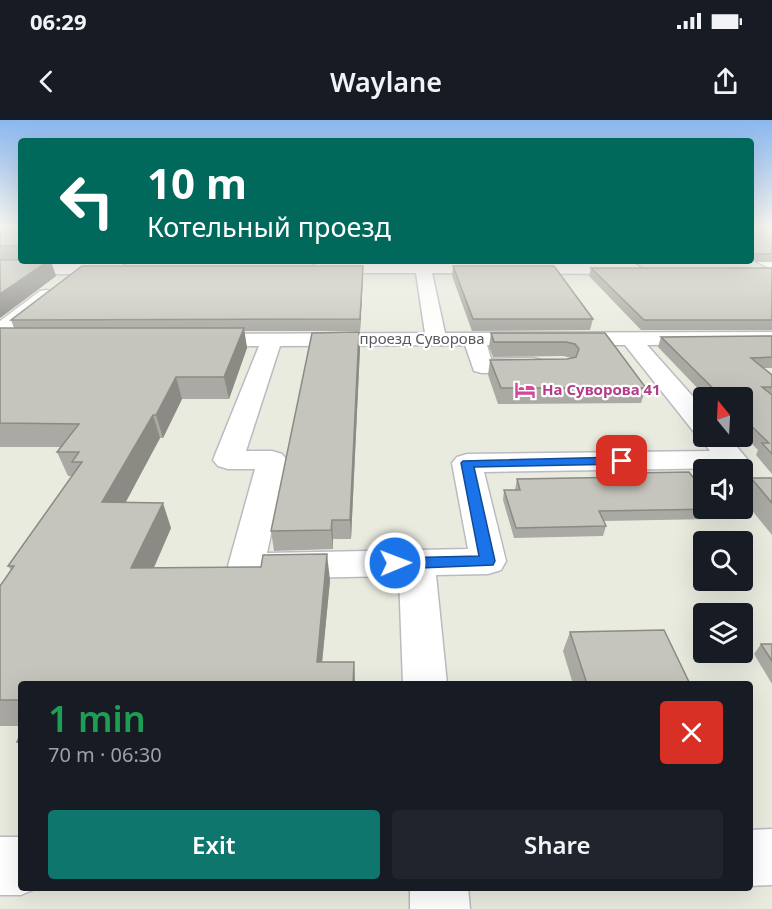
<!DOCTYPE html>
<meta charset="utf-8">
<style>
:root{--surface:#171b24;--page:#20242c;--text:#f1f3f6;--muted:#9ea1a6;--accent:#0f766e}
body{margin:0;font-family:"Noto Sans",sans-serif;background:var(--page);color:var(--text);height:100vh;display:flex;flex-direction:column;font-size:22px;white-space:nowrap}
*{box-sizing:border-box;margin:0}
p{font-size:20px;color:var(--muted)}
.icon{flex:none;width:33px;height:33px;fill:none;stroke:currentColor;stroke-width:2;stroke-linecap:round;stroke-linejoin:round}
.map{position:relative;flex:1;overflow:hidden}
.drawer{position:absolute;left:18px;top:561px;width:735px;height:210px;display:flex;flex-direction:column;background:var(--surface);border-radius:6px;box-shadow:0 6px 24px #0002}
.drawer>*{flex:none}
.top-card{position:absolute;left:18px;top:18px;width:736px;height:126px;border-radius:6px;box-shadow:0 6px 24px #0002;background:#00695c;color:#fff;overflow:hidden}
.needle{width:39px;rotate:342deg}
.tools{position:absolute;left:693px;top:267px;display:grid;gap:12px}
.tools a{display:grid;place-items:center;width:60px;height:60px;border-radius:6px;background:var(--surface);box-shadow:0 6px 24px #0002;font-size:30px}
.pin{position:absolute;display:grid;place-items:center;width:51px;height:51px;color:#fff;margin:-26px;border-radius:12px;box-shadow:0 3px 9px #0006}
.me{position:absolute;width:66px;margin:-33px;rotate:89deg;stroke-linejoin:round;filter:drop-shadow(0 0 4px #0008)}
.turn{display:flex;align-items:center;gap:21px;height:126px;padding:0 30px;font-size:27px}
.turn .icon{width:78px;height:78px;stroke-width:2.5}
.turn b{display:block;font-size:42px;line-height:51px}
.round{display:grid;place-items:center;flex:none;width:63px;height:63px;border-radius:6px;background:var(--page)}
.summary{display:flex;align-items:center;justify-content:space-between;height:102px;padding:0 30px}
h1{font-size:36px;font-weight:600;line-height:45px;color:#1e9e55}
.primary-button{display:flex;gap:12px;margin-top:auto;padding:12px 30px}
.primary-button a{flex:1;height:69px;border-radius:6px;background:var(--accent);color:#fff;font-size:24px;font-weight:600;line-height:69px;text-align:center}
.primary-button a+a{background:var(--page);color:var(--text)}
.status{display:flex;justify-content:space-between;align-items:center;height:42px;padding:0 30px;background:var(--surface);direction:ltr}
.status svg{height:16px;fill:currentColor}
header{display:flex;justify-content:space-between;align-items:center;height:78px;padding:0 30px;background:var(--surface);font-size:27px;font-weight:600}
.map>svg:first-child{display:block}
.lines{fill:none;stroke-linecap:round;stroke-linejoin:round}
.minor-casing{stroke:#babbc1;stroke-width:3}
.minor{fill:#fff;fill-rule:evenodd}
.wall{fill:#aaa9a3}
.shaded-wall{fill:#8b8a84}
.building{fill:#c6c5bd;stroke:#8b8a84;stroke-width:1.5}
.route{fill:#1a73e8;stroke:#114b97;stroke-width:1.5}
.labels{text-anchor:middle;stroke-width:4.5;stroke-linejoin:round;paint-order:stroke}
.far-street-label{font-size:15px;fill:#585a60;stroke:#fff}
.far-hotel-label{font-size:15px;font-weight:bold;fill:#b23c85;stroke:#fff;text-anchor:start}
</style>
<div class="status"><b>06:29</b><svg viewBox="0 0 49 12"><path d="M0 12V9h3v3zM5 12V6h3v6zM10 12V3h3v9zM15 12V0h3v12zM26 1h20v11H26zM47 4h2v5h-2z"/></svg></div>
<header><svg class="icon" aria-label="back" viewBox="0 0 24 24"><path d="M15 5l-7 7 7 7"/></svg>Waylane<svg class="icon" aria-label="share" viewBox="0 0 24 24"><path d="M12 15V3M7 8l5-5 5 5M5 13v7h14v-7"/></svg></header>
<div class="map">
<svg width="772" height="789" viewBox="0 0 772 789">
<rect width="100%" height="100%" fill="#eaebdf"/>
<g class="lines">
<g class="minor-casing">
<path id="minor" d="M752,128L772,138V150L752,139Z
M414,141H430V144H635L643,149L635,154L432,153L445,213L772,212V224L647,225L704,289V316H728L747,339L742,345L732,348L484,352L506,441L501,450L488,454L436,455L447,564H403L399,456L246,459L233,455L228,446L255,349H228L218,346L213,340L259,226H200L193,224L189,220L193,216L200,214L425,213L416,153H318L310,148L318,143H415ZM465,225L474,251L482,253L533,252L541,250L544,245L541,240L533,238L491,239L487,225H625L694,312L701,313L699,316L710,331L467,334L457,337L452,343L468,429L267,433L287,340L282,334L272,331H246L280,226Z
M0,144H122L130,149L122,154H0Z
M46,170L52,171L55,175L52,179L7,215L0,217V201L40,171Z
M772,709V765L750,766V710Z
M0,717H21V768H37L21,775H0Z
M410,768H468L470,789H410Z"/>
</g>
<use href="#minor" class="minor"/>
</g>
<path class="wall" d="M0,107H21V141H78L51,142L56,156L0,198Z
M752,107H772V142L574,141H752Z
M89,141H364V142Z
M446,141H555L554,142Z
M453,146L593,199L590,210L472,211L452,156Z
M591,148H772V210H641L589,156Z
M363,156L360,211H244L247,228L229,279H182L163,318H160L125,383L171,408L154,448L330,460L322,542H354L355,564H21V606H0V466L11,450L8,446L72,356H68L57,332L61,327H0V208H14L11,200Z
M359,212L360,228L351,419H333V429L274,431L271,411Z
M491,213H605L646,268L641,283L498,284L488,255L490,240L567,239L572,238L563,236L493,237L489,227Z
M772,216V248H764L772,255V354L756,335L758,330L742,314V278H707L658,227L661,217Z
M629,353L716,389L711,399L604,401L606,406L603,416L514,418L503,380L504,370H515L517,359L628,357Z
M751,358H772V415L742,378V375Z
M570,512L690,564H573L563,531Z
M761,524H772V564L754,534Z"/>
<path class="shaded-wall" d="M48,141H51L56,156L0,198V174Z
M363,146V156L360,211V199Z
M244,208L247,228L229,279L224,257Z
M359,212L360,228L351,419L350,400Z
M176,257L182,279L163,318L156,295Z
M153,295L160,318L112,408L102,382Z
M163,383L171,408L142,474L131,448Z
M332,400L333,419V429L331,410Z
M327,434L330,460L320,564L317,542Z
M354,542L355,564H353Z"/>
<path class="building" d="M0,107H21V126H0Z
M752,107H772V134H752Z
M0,140H21V141H48L0,174Z
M82,146H363L360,199L11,200Z
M453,146H554L593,199H473Z
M591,148H772V200H644Z
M0,208H244L224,257H176L156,295H153L102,382L163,383L131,448L261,447L263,435L327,434L317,542H354L353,564H21V580H0V466L14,446H8L82,342H72L79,332H57L79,304L0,303Z
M359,212L350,400H332L331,410L271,411L312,213Z
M491,213H605L646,268H501L490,240L567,239L576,237L579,229L575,224L566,222H494Z
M772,216V237L751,238L772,255V267H762L772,275V334L762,323H769L742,297V278H723L661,217Z
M689,352L704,372V388L716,389L599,391L606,406L516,408L504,370H520L517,359L632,357L629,353Z
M751,358H772V383Z
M664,510L690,564H587L570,512Z
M761,524H772V541Z
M21,613V622H17Z"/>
<linearGradient id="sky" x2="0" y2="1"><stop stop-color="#8bb7ef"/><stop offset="0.49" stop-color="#f6f6f1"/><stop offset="1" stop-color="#f6f6f1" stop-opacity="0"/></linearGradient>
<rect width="772" height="217" fill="url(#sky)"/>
<path class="route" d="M622,337L626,338V344L474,347L495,441L493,445L395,449L388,443L395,438L479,436L461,343L463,341Z"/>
<defs>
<g id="hotel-bare" transform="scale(1.62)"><path d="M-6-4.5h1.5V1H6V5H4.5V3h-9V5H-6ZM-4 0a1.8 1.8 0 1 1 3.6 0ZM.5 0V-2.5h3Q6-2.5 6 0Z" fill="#d1479c" stroke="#fff" stroke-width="2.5" paint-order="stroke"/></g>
</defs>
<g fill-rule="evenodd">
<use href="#hotel-bare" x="525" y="270"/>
</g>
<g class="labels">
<g class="far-street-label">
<text x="422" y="224">проезд Суворова</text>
</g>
<g class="far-hotel-label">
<text x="542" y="275">На Суворова 41</text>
</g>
</g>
</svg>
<div class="tools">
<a><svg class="needle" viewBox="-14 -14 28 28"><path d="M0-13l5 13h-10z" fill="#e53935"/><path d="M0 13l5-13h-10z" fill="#9ea1a6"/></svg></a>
<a><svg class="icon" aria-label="sound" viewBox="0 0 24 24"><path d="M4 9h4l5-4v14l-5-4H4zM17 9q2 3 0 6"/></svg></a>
<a><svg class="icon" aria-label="search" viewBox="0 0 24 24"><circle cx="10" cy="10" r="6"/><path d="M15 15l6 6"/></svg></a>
<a><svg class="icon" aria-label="layers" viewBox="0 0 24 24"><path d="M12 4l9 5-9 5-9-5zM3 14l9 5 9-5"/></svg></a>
</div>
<div class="pin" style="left:622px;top:341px;background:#d93025"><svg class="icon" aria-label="arrive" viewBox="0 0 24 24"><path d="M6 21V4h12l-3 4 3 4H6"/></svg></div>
<svg class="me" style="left:395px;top:443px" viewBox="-20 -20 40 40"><circle r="17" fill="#1a73e8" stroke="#fff" stroke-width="3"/><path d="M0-11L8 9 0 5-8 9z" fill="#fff"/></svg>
<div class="top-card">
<div class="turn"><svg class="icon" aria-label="left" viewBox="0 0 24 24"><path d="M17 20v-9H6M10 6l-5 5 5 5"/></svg><div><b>10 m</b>Котельный проезд</div></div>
</div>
<section class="drawer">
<div class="summary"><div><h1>1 min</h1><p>70 m · 06:30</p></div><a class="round" style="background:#d93025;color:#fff"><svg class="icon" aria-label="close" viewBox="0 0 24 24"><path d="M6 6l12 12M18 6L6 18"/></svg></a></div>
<div class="primary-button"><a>Exit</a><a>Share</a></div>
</section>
</div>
